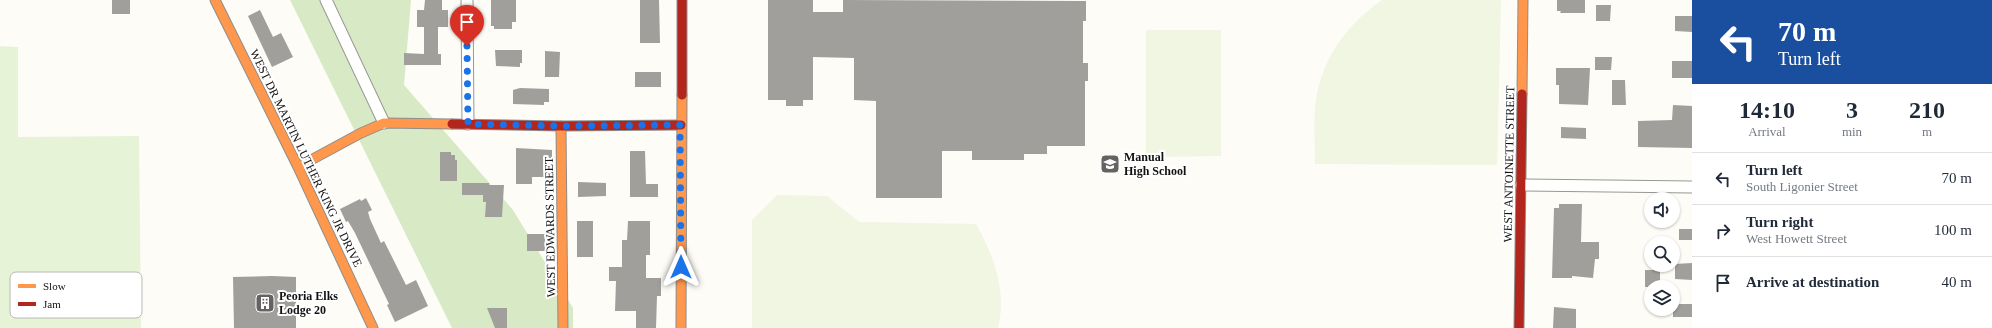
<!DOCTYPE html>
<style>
:root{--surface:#fff;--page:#f2f2f3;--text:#1f2937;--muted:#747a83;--line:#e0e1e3}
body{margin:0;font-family:Georgia,serif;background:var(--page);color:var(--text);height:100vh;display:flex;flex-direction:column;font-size:15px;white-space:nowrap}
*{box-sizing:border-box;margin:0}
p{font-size:13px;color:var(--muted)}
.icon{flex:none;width:22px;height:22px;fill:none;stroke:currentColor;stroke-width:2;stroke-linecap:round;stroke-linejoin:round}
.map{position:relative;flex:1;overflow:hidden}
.sheet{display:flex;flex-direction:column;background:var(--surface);width:300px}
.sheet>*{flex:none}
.hud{background:#1a4fa0;color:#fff;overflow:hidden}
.controls{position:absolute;left:1644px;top:192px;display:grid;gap:8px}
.controls a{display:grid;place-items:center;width:36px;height:36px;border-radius:50%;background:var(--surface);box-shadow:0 1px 3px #0004;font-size:20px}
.pin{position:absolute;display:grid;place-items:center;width:34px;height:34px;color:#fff;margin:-41px -17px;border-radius:50% 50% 50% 0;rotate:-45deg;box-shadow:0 0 4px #0007}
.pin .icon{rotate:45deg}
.me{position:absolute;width:44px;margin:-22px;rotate:0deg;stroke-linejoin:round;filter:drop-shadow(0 0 3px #0008)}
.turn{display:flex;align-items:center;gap:14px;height:84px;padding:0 20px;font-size:18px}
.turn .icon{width:52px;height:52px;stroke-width:2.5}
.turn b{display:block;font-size:28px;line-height:34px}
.eta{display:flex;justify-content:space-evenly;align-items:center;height:68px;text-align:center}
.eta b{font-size:24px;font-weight:700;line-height:28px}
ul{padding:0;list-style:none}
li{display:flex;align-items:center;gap:12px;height:52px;padding:0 20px;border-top:1px solid var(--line)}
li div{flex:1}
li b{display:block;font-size:15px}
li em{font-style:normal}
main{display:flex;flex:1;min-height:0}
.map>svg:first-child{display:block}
.green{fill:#e7f3d7}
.forest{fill:#d8eac5}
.pitch{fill:#f0f6e1}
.building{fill:#a19f9c}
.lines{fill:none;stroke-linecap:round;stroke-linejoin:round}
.street-casing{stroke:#979795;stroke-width:13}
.slow-casing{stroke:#8e8d8b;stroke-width:11}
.jam-casing{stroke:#8e8d8b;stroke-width:11}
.street{stroke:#fffffe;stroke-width:11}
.slow{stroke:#ff974d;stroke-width:9}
.jam{stroke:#b3261e;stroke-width:9}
.route{stroke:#1a73e8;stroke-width:7;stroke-dasharray:0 12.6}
.labels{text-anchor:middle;stroke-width:4;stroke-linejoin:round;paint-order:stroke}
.poi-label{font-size:12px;font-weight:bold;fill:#111;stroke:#fff;text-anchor:start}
.street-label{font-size:12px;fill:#111;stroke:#fff}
.key{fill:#fff;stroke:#b8b8b8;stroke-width:1}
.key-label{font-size:11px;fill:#111}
</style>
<main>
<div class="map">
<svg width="1692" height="328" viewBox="0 0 1692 328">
<rect width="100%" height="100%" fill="#fdfcf7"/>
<path class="green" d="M0,46L18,47V137L139,136L141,328H0Z"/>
<path class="forest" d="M290,0H411L404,85L513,210L573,308V328H452Z"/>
<path class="pitch" d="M1382,0H1501L1497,165L1315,164C1315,143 1313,120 1316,100C1322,58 1348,23 1382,0Z
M1146,30H1221V156L1146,157Z
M777,195L827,196L859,222L976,224C994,256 1007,291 998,328H752V220Z"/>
<path class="building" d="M112,0H130V14H112Z
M425,0H442V10H448V27H438V54H441V65H404V53L424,54V27H417V10H424Z
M491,0H516V22H512V29H494V26H491Z
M640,0H659L660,43H640Z
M768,0H813V12H843V0L1086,1V21H1083V63H1088V81H1085V146H1047V154H1024V160H972V151H942V198H876V101L854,100V58L813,57V100H803V106H786V100H768Z
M1557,0H1585V13H1560L1561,11H1557Z
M1596,5H1611L1610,21H1596Z
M260,10L273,37L281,33L293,57L272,67L248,16Z
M1675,16H1692V32L1675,31Z
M495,50H522V63H520V67L496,66Z
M545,51L560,52L559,77H545Z
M1595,57H1612L1611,70H1595Z
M1672,61H1692V78H1672Z
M1556,68H1590L1588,105L1559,104V85H1556Z
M635,72H661V87H635Z
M1612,80H1625L1626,105H1612Z
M520,88L549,89V102H544V105L513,104V90Z
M1673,105L1692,106V148L1638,147V121L1672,120Z
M1561,127L1586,128V139L1561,138Z
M516,148L552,150V177H532V184H516Z
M630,151H645L646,184H658V197H630Z
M440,152H451V155H455V160H457V181H440Z
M578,182L606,183V196L578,197Z
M462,183H489V185H504L502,217H485L486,202H483V195H462Z
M366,198L372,210L368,212L370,219L381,243L384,241L406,285L416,280L428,306L395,322L387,305L389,304L355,233L348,221L346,222L340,209L360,199L361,201Z
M1559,204H1582L1581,242H1599V259H1595L1593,278L1572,276V278H1552L1554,208H1559Z
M577,221H593V257H577Z
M628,221H650V255H646V278H661V296H657L656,328H636V311H615L616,281H609V267H622V240H627Z
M1679,229H1692V240H1679Z
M527,234H546V251H527Z
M1692,263V280L1675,279V264Z
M1645,270H1660V287H1645Z
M272,276L296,277V328H234L233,277Z
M1673,304H1692V317H1673Z
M1554,307L1576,309V328H1553Z
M487,308H507V328H495Z"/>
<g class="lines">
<g class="street-casing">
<path id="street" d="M326,0L384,123
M467,0L468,124
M1521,185L1692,187"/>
</g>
<g class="slow-casing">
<path id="slow" d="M215,0L298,167L373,328
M1522,94L1523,0
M561,126L563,328
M298,167L361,133L384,123L452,124
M681,328L682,95"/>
</g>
<g class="jam-casing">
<path id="jam" d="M682,95V0
M452,124L561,126L681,125
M1519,328L1522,94"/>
</g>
<use href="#street" class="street"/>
<use href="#slow" class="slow"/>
<use href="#jam" class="jam"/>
</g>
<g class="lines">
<path class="route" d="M467,46L468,124L561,126L680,125L681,267"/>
</g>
<defs>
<g id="school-square" transform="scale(1)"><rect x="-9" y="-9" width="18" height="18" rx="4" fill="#646362" stroke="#fff"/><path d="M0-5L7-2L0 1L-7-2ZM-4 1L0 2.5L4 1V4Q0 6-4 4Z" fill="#fff"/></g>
<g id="building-square" transform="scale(1)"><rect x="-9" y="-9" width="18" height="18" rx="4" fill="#646362" stroke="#fff"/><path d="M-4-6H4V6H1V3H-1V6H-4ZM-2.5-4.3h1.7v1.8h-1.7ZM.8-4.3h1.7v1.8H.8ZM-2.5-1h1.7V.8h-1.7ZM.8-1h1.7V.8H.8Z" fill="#fff"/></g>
</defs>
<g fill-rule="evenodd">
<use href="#school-square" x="1110" y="164"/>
<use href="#building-square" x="265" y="303"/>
</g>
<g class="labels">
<g class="poi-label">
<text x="1124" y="161">Manual<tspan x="1124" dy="14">High School</tspan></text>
<text x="279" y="300">Peoria Elks<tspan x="279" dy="14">Lodge 20</tspan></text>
</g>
<g class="street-label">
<text transform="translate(306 158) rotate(64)" y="4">WEST DR MARTIN LUTHER KING JR DRIVE</text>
<text transform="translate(1509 164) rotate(-89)" y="4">WEST ANTOINETTE STREET</text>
<text transform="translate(550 227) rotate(-91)" y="4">WEST EDWARDS STREET</text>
</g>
</g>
<rect x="10" y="272" width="132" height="46" rx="6" class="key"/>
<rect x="18" y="284" width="18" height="4" fill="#ff974d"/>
<rect x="18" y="302" width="18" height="4" fill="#b3261e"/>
<g class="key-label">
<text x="43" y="290">Slow</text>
<text x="43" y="308">Jam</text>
</g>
</svg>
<div class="controls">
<a><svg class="icon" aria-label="sound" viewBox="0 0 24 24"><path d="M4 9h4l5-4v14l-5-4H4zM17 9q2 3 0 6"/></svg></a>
<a><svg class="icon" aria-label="search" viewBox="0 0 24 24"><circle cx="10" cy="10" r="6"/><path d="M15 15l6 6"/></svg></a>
<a><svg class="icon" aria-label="layers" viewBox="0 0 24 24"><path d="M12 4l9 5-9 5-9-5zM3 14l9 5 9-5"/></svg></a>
</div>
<div class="pin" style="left:467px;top:46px;background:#d93025"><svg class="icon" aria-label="arrive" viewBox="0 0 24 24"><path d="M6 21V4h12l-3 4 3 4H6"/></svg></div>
<svg class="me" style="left:681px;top:267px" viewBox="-20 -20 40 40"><path d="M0-17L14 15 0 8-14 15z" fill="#1a73e8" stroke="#fff" stroke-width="4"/></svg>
</div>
<section class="sheet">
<div class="hud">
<div class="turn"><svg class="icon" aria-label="left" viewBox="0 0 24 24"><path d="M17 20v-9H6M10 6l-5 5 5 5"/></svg><div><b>70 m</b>Turn left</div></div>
</div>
<div class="eta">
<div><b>14:10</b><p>Arrival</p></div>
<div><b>3</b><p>min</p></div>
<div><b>210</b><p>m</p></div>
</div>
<ul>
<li><svg class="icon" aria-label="left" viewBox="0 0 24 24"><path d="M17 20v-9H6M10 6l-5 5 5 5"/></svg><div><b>Turn left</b><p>South Ligonier Street</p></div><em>70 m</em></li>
<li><svg class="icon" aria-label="right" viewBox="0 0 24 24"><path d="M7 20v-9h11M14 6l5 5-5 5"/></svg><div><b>Turn right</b><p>West Howett Street</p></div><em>100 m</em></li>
<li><svg class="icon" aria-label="arrive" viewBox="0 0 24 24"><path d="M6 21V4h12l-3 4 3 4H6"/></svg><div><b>Arrive at destination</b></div><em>40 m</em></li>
</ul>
</section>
</main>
